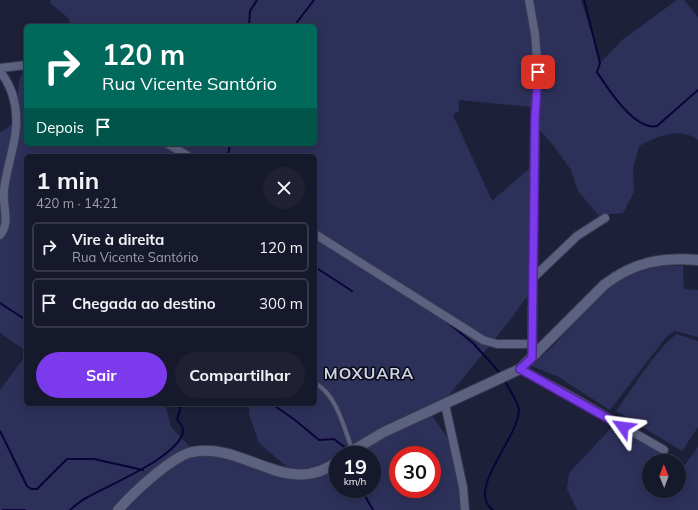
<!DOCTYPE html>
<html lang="pt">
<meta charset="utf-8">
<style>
:root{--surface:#16182b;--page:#1f2133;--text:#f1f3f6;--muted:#9ea0a9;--line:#353747;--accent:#7c3aed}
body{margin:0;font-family:Mulish,sans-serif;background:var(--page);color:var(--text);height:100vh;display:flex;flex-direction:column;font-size:15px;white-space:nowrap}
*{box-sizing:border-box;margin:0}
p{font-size:13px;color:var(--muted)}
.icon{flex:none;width:22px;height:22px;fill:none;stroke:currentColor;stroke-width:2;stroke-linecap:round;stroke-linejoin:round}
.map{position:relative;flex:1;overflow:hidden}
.sheet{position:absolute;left:24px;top:154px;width:293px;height:252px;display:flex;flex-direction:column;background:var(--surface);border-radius:6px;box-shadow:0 2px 10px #0003,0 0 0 1px var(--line)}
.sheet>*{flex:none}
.top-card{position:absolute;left:24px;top:24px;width:293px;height:122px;border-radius:6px;box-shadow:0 2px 10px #0003,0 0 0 1px var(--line);background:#00695c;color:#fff;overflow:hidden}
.needle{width:26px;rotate:359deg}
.controls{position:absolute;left:642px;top:454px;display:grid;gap:8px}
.controls a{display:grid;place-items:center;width:44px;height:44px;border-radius:50%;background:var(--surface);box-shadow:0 2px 10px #0003,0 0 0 1px var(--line);font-size:20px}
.speed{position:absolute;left:329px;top:446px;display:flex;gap:8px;font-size:20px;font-weight:700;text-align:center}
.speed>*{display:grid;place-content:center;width:52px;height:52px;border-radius:50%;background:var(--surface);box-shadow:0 2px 10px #0003,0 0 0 1px var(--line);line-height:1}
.speed small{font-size:10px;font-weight:400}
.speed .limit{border:6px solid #d22;background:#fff;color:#111}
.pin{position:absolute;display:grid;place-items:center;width:34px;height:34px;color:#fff;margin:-17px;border-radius:8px;box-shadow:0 2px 6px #0006}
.me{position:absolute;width:44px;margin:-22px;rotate:301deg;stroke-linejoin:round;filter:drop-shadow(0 0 3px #0008)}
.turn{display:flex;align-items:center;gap:14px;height:84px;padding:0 12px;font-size:18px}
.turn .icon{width:52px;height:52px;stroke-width:2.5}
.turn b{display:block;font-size:28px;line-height:34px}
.then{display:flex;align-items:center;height:38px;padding:0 12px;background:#0003;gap:8px;font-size:15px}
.round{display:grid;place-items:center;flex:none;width:42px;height:42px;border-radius:21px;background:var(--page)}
.headline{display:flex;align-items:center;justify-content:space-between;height:68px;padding:0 12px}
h1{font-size:24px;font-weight:700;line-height:30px}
.action{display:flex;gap:8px;margin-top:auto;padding:8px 12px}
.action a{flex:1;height:46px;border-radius:24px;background:var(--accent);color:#fff;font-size:16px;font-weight:700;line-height:46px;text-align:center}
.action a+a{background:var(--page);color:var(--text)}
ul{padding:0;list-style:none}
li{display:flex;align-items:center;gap:12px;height:50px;margin:0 8px 6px;padding:0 4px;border:2px solid var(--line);border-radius:6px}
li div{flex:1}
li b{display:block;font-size:15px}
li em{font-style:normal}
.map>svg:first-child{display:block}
.green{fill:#2d3159;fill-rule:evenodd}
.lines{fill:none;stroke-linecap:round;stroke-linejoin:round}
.stream{stroke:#0a0439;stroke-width:2}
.service-casing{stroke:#38394f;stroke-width:6}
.minor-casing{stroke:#38394f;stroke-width:10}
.tertiary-casing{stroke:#38394f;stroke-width:12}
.service{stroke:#5c617f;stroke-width:4}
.minor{stroke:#5c617f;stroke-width:8}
.tertiary{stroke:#5c617f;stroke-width:10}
.route-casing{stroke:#51269a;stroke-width:10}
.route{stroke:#7c3aed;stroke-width:7}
.labels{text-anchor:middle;stroke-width:3;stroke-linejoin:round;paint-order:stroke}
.district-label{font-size:16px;font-weight:bold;letter-spacing:1px;fill:#ced2e3;stroke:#0a0b16}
</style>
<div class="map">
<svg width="698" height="510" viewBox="0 0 698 510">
<rect width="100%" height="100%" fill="#1d2039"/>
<path class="green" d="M51,0H581L601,62L622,40L677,0H684L698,17V140C679,126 657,137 639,146L633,168L634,192L623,213L598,215L578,191L571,170L553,145L531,121V107L459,100V111L453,115L492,201L531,167L529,294L507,324L432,416L454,447L463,510H0V390L26,355V404H165L171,427L190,447L226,448L239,455L282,468L287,467L259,443L249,414V404H315V156H26V351L0,333V132C28,123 10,80 26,70V144H315V26H72L67,17L50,3ZM338,455H372V489H338ZM398,455H432V489H398Z
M658,266H683L684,289L698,290V337L675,331L667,336L610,410L557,376L531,366L553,346L604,290L626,275Z
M677,334L698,341V427L682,451L616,411C630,392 659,345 677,334Z
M614,425L675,461H649V491H679V463L684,466L698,447V510H577L567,489L569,473Z"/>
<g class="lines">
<path class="stream" d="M584,0L600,63L597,72C608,89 635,131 657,126L698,90
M249,26L250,11L257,0
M294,26L314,0
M180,149L183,144
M153,156L170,155L177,152
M228,156L230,144
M315,267L352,291
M0,303L26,320
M447,322L473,343L501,374
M272,404L295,420L319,440L334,439L347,449
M0,431L27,486L31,489H37L67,459H94L143,470
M361,489L373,510
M3,510H25
M70,510C76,505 81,500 88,497C109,485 178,457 183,432C184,427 179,423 177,419L182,404
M493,510C465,491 519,437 519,410C519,404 508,387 504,380"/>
<g class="service-casing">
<path id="service" d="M315,383C337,395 344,428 352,449"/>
</g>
<g class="minor-casing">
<path id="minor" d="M529,0L535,34L538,72L535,118L532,358
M0,68L26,65
M0,72C6,78 9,85 12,93C24,130 8,155 4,190C2,205 11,223 0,235
M168,144L188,156
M315,234L483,340L497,344H532
M532,279L577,236L605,218
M520,369L569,395L664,450
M445,404L463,487L465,510"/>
</g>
<g class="tertiary-casing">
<path id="tertiary" d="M345,455L384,432L520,369L604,285C634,262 661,257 698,260
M118,510C133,493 171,457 192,452C244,441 287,500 338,461"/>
</g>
<use href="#service" class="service"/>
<use href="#minor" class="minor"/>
<use href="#tertiary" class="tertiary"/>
</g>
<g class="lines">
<g class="route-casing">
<path id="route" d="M538,72L535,118L532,358L520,369L623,427"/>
</g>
<use href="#route" class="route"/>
</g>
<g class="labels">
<g class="district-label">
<text x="369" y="379">MOXUARA</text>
</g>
</g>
</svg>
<div class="controls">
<a><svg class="needle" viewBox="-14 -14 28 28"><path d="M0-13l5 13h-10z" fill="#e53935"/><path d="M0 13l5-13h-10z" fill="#9ea0a9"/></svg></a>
</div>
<div class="speed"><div>19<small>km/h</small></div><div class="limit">30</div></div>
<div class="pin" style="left:538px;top:72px;background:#d93025"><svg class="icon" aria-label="arrive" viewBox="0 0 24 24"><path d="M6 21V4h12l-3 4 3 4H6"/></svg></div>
<svg class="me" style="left:623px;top:427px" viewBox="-20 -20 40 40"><path d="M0-17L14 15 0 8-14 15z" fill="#7c3aed" stroke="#fff" stroke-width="4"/></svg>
<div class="top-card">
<div class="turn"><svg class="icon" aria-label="right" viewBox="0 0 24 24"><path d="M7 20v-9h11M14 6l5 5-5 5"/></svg><div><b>120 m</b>Rua Vicente Santório</div></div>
<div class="then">Depois<svg class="icon" aria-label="arrive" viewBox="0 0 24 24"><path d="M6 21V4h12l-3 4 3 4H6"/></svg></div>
</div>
<section class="sheet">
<div class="headline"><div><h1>1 min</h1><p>420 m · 14:21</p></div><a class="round"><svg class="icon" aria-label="close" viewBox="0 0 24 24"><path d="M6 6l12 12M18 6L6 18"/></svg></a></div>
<ul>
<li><svg class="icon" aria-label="right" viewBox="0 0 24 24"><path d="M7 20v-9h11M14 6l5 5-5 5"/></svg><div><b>Vire à direita</b><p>Rua Vicente Santório</p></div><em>120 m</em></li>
<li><svg class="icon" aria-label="arrive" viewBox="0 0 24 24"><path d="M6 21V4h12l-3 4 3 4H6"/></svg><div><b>Chegada ao destino</b></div><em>300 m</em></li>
</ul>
<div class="action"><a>Sair</a><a>Compartilhar</a></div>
</section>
</div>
